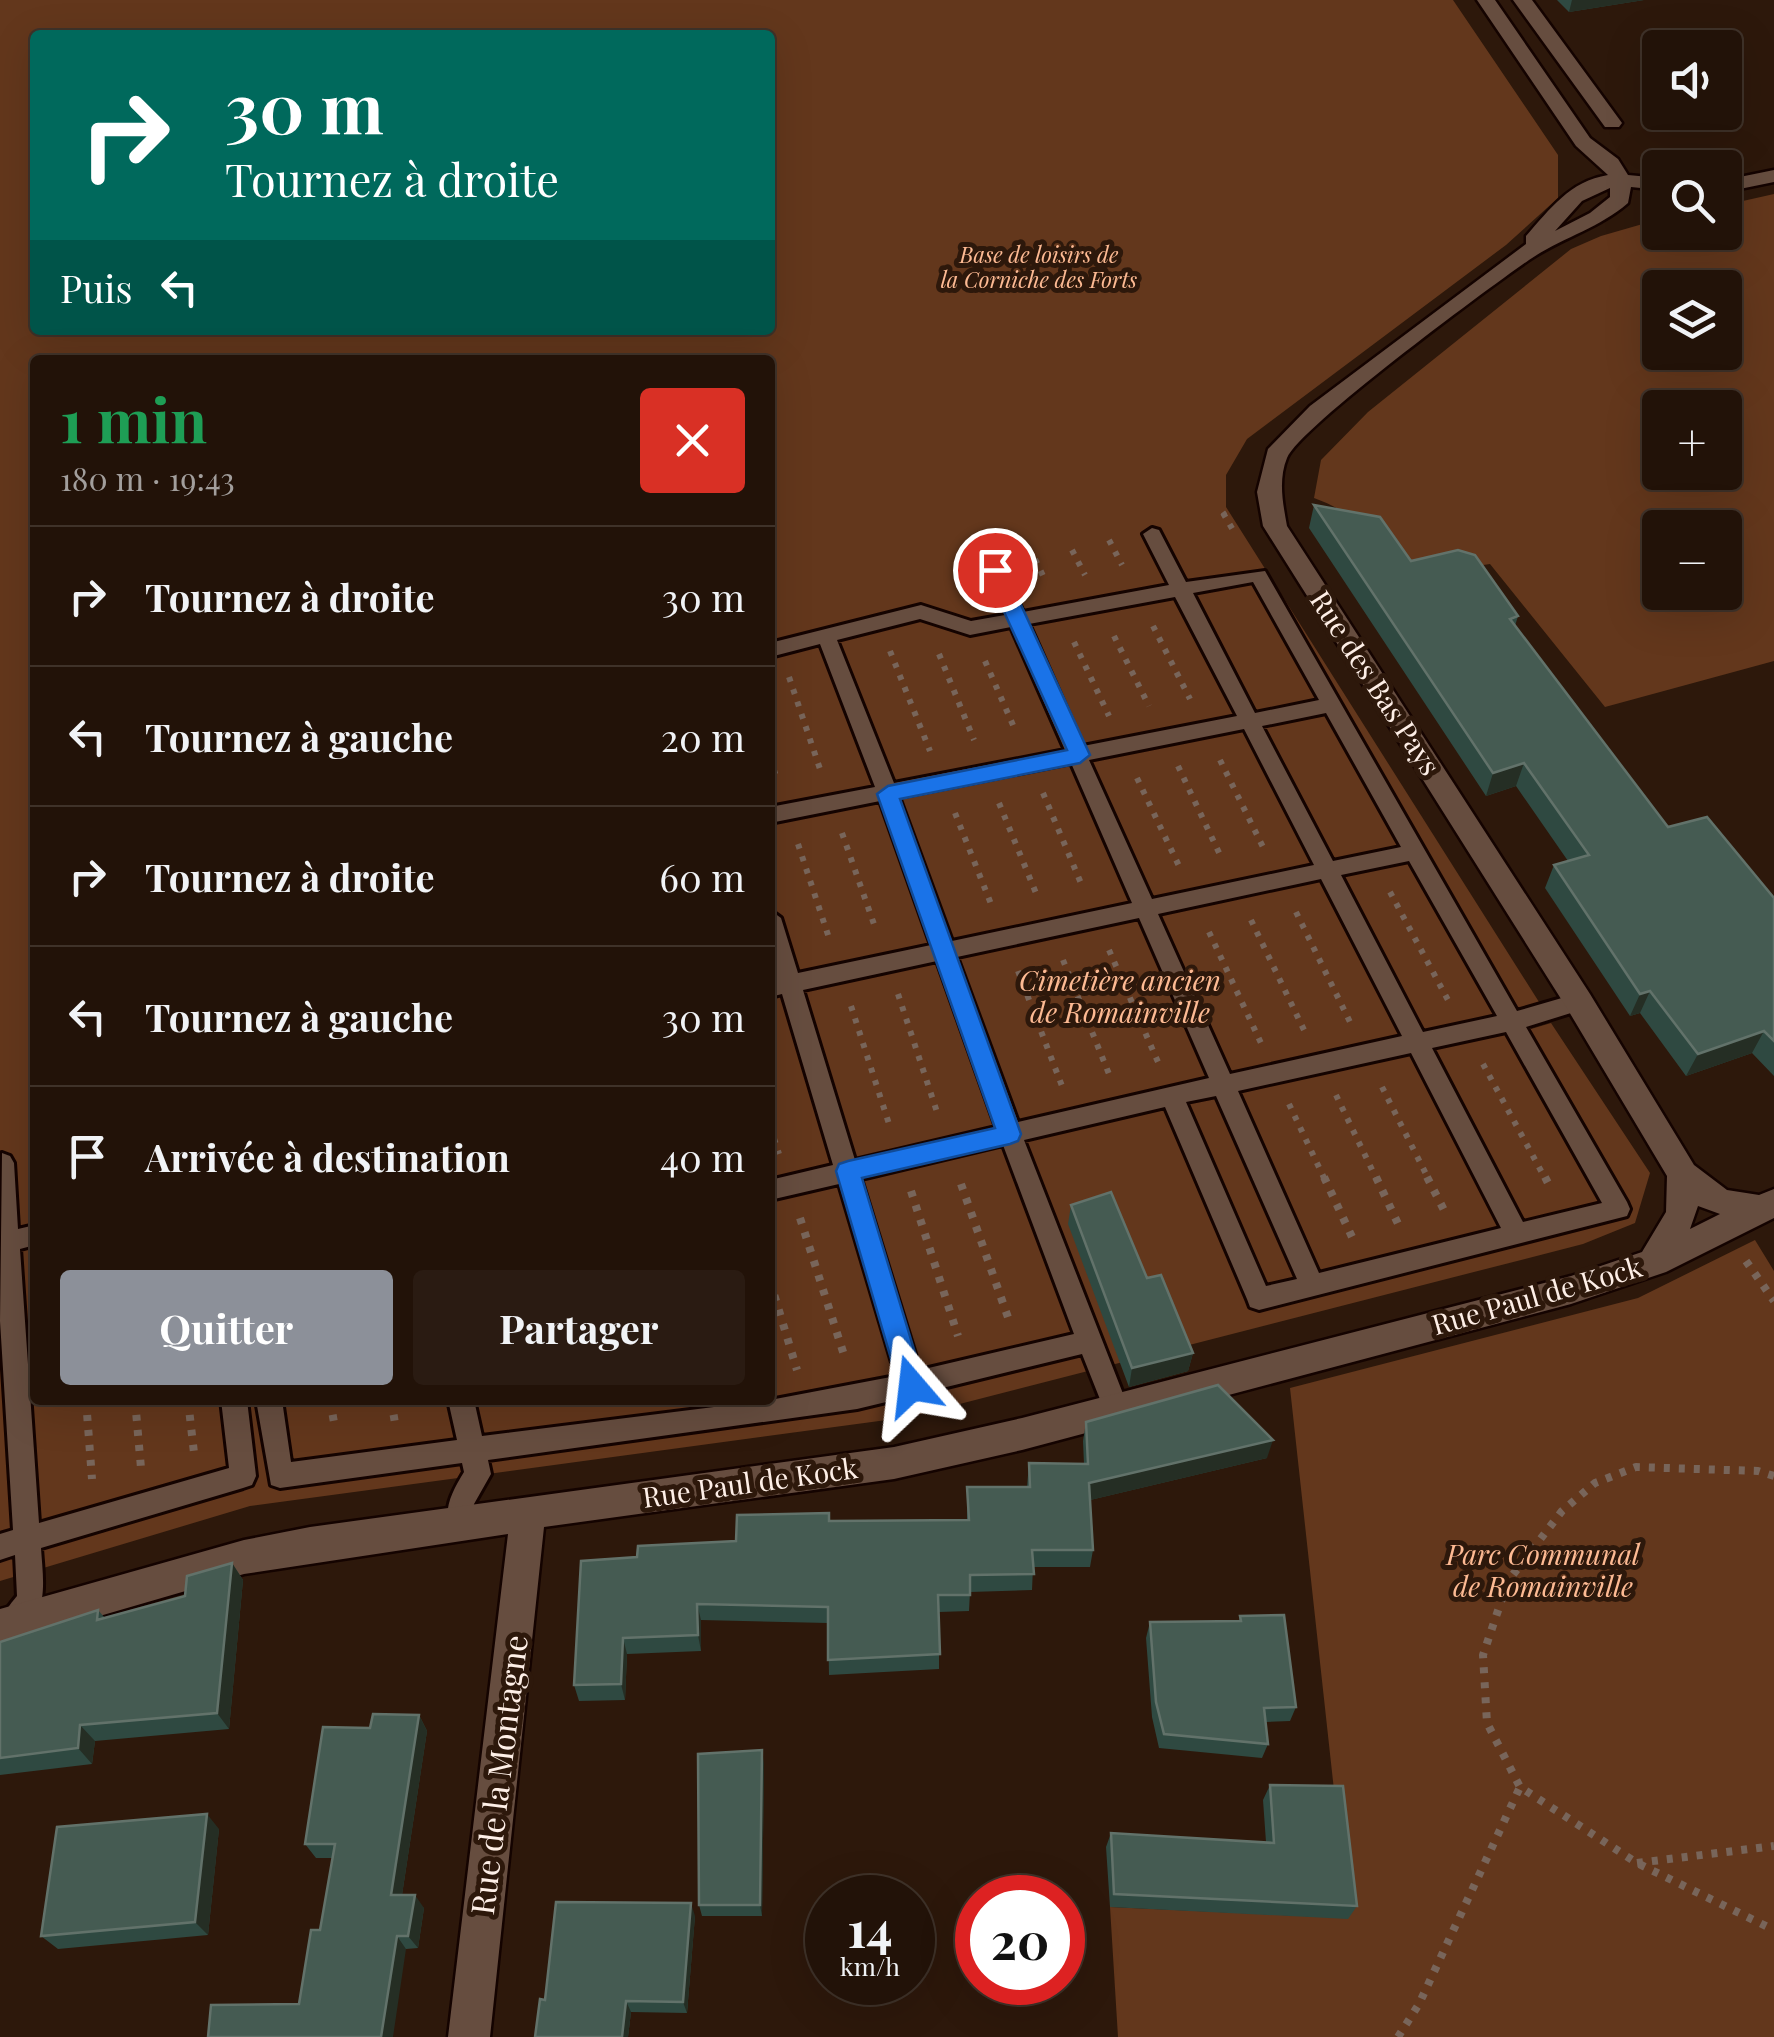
<!DOCTYPE html>
<html lang="fr">
<meta charset="utf-8">
<style>
:root{--surface:#221208;--page:#2a1b12;--text:#f1f3f6;--muted:#a29e9c;--line:#3f3229;--accent:#8c9099}
body{margin:0;font-family:"Playfair Display",serif;background:var(--page);color:var(--text);height:100vh;display:flex;flex-direction:column;font-size:38px;white-space:nowrap}
*{box-sizing:border-box;margin:0}
p{font-size:32px;color:var(--muted)}
.icon{flex:none;width:55px;height:55px;fill:none;stroke:currentColor;stroke-width:2;stroke-linecap:round;stroke-linejoin:round}
.map{position:relative;flex:1;overflow:hidden}
.drawer{position:absolute;left:30px;top:355px;width:745px;height:1050px;display:flex;flex-direction:column;background:var(--surface);border-radius:10px;box-shadow:0 10px 40px #0002,0 0 0 2px var(--line)}
.drawer>*{flex:none}
.hud{position:absolute;left:30px;top:30px;width:745px;height:305px;border-radius:10px;box-shadow:0 10px 40px #0002,0 0 0 2px var(--line);background:#00695c;color:#fff;overflow:hidden}
.fabs{position:absolute;left:1642px;top:30px;display:grid;gap:20px}
.fabs a{display:grid;place-items:center;width:100px;height:100px;border-radius:10px;background:var(--surface);box-shadow:0 10px 40px #0002,0 0 0 2px var(--line);font-size:50px}
.speed{position:absolute;left:805px;top:1875px;display:flex;gap:20px;font-size:50px;font-weight:700;text-align:center}
.speed>*{display:grid;place-content:center;width:130px;height:130px;border-radius:50%;background:var(--surface);box-shadow:0 10px 40px #0002,0 0 0 2px var(--line);line-height:1}
.speed small{font-size:25px;font-weight:400}
.speed .limit{border:15px solid #d22;background:#fff;color:#111}
.pin{position:absolute;display:grid;place-items:center;width:85px;height:85px;color:#fff;margin:-42px;border:5px solid #fff;border-radius:50%;box-shadow:0 2px 10px #0007}
.me{position:absolute;width:110px;margin:-55px;rotate:343deg;stroke-linejoin:round;filter:drop-shadow(0 0 8px #0008)}
.turn{display:flex;align-items:center;gap:35px;height:210px;padding:0 30px;font-size:45px}
.turn .icon{width:130px;height:130px;stroke-width:2.5}
.turn b{display:block;font-size:70px;line-height:85px}
.then{display:flex;align-items:center;height:95px;padding:0 30px;background:#0003;gap:20px;font-size:38px}
.round{display:grid;place-items:center;flex:none;width:105px;height:105px;border-radius:10px;background:var(--page)}
.head{display:flex;align-items:center;justify-content:space-between;height:170px;padding:0 30px}
h1{font-size:60px;font-weight:700;line-height:75px;color:#1e9e55}
.primary-button{display:flex;gap:20px;margin-top:auto;padding:20px 30px}
.primary-button a{flex:1;height:115px;border-radius:10px;background:var(--accent);color:#fff;font-size:40px;font-weight:700;line-height:115px;text-align:center}
.primary-button a+a{background:var(--page);color:var(--text)}
ul{padding:0;list-style:none}
li{display:flex;align-items:center;gap:30px;height:140px;padding:0 30px;border-top:2px solid var(--line)}
li div{flex:1}
li b{display:block;font-size:38px}
li em{font-style:normal}
.map>svg:first-child{display:block}
.green{fill:#63371c;fill-rule:evenodd}
.lines{fill:none;stroke-linecap:round;stroke-linejoin:round}
.service-casing{stroke:#140300;stroke-width:6}
.minor-casing{stroke:#140300;stroke-width:5}
.path-far2{stroke:#78655a;stroke-width:5;stroke-dasharray:4 5;stroke-linecap:butt}
.path-far1{stroke:#78655a;stroke-width:6;stroke-dasharray:5 8;stroke-linecap:butt}
.path{stroke:#78655a;stroke-width:8;stroke-dasharray:6 9;stroke-linecap:butt}
.service{fill:#664d3f;fill-rule:evenodd}
.minor{fill:#664d3f;fill-rule:evenodd}
.wall{fill:#2f4941}
.shaded-wall{fill:#252e24}
.building{fill:#455b52;stroke:#62726a;stroke-width:2.5}
.route{fill:#1a73e8;stroke:#114b97;stroke-width:2.5}
.labels{text-anchor:middle;stroke-width:10;stroke-linejoin:round;paint-order:stroke}
.far-park-label{font-size:22px;font-style:italic;fill:#fdba93;stroke:#2d180b}
.street-label{font-size:28px;fill:#feefe7;stroke:#2d180b}
.park-label{font-size:28px;font-style:italic;fill:#fdba93;stroke:#2d180b}
.near-street-label{font-size:32px;fill:#feefe7;stroke:#2d180b}
</style>
<div class="map">
<svg width="1774" height="2037" viewBox="0 0 1774 2037">
<rect width="100%" height="100%" fill="#2d180b"/>
<path class="green" d="M0,0H1453L1558,155V198L1506,245L1247,439L1226,475V507L1539,1002L1519,1009L1531,1029L1551,1023L1650,1173L1635,1223L1583,1244L909,1417L250,1506L0,1581ZM35,35H770V330H35ZM35,360H770V1400H35Z
M1774,194V661L1605,707L1490,564L1411,576C1381,542 1357,513 1314,498L1321,460L1368,412L1571,249L1601,236L1660,219V232H1725V205ZM1660,288H1725V352H1660ZM1660,408H1725V472H1660ZM1660,528H1725V592H1660Z
M1755,1240L1774,1271V2037H1118L1110,1907L1348,1918L1290,1388L1638,1298Z"/>
<g class="lines">
<g class="service-casing">
<path id="service" d="M1152,528L1159,530L1186,582L1265,571L1517,1011L1579,993L1587,996L1590,1002L1587,1008L1526,1027L1627,1202L1630,1209L1627,1216L1259,1310L1250,1307L1247,1299L1165,1107L1024,1140L1129,1409L1125,1417L1116,1421L1107,1417L1082,1354L922,1393L912,1399L907,1397L857,1409L488,1460L491,1474L474,1504L470,1535L461,1539L452,1535C441,1511 452,1492 464,1472L462,1463L280,1488L271,1485L256,1400H282L291,1462L457,1440L448,1400H474L482,1436L770,1400L896,1376L839,1184L770,1200V1180L833,1165L782,994L770,997V979L777,978L770,954V910L781,918L798,973L931,945L880,801L770,823V807L875,787L820,644L770,657V643L921,605L971,621L1005,615L986,570L995,564L1004,570L1023,612L1169,585L1143,534ZM1253,582L1319,700L1255,713L1193,593ZM1175,597L1237,716L1083,746L1029,624ZM920,619L970,635L1011,627L1065,750L894,783L837,640ZM1326,713L1401,847L1333,861L1262,726ZM1244,729L1314,865L1152,899L1089,760ZM1071,763L1132,903L952,941L899,797ZM1409,861L1497,1016L1423,1032L1341,875ZM1321,879L1402,1036L1230,1074L1158,914ZM1139,918L1209,1078L1018,1122L957,957ZM937,961L996,1127L855,1160L803,990ZM1506,1032L1602,1203L1523,1222L1432,1048ZM1411,1053L1501,1228L1319,1273L1238,1091ZM1216,1096L1297,1279L1266,1286L1186,1102ZM1003,1145L1074,1334L920,1370L861,1179Z
M2,1153L10,1156L14,1163L18,1229L35,1225V1245L20,1249L39,1523L229,1468L221,1400H247L256,1476L252,1485L243,1488L41,1548C43,1581 51,1620 13,1635L3,1631C0,1616 8,1607 17,1596L15,1555L0,1560V1534L13,1530L0,1321Z"/>
</g>
<g class="minor-casing">
<path id="minor" d="M1477,0H1495L1590,138L1618,159L1628,175L1660,178V190L1631,187L1628,203C1598,229 1561,238 1529,260C1490,287 1301,426 1287,458C1278,480 1283,504 1287,526L1590,994L1694,1165L1727,1190L1759,1195L1774,1189V1218L1666,1272L1571,1304L1022,1450L894,1479L544,1527L490,2037H448L508,1534L244,1574L0,1645V1609L244,1540L310,1527L894,1447L1022,1418L1571,1276L1642,1252L1666,1212L1667,1176L1568,1010L1263,526L1257,492L1268,449L1310,406L1526,244V236C1550,209 1570,181 1608,175L1576,146ZM1610,188V197L1590,213L1555,231L1582,201ZM1698,1206L1720,1214L1690,1229Z
M1513,0H1532L1622,123L1619,127H1605Z
M1774,170V182L1725,192V180Z"/>
</g>
<path class="path-far2" d="M1223,512L1225,515"/>
<path class="path-far1" d="M1223,513L1233,530
M1109,540L1122,565
M1072,550L1085,575
M1035,559L1045,580
M1153,626L1190,699
M1114,636L1149,706
M1074,642L1109,716
M890,651L930,751
M939,654L974,740
M985,661L1016,732
M789,677L820,769
M770,757L777,780
M1220,760L1263,847
M1178,766L1222,859
M1137,778L1179,866
M1043,793L1083,888
M999,803L1038,898
M955,813L993,909
M842,833L876,930
M798,844L830,941
M1390,892L1448,1000
M1296,912L1350,1022
M1251,920L1304,1030
M1209,932L1261,1043
M1109,950L1158,1062
M1063,960L1109,1074
M1018,971L1062,1086
M898,994L938,1115
M851,1006L890,1127
M1483,1064L1546,1180
M1382,1087L1429,1180
M1336,1095L1377,1180
M1289,1104L1325,1180
M770,1126L779,1154"/>
<path class="path" d="M1324,1177L1352,1237
M1376,1177L1400,1228
M1427,1177L1446,1214
M1545,1177L1551,1189
M961,1184L1010,1323
M911,1191L958,1336
M800,1218L845,1358
M1746,1261L1774,1301
M770,1281L797,1370
M86,1400L92,1479
M135,1400L141,1468
M188,1400L194,1453
M330,1400L335,1428
M391,1400L395,1423
M1774,1476L1758,1471L1636,1467L1595,1483L1562,1511L1508,1581L1483,1655L1487,1723L1520,1787L1637,1863L1774,1930
M1637,1863L1774,1846
M1398,2037L1419,2004L1520,1787"/>
<use href="#service" class="service"/>
<use href="#minor" class="minor"/>
</g>
<path class="wall" d="M1557,0H1644L1569,12Z
M1314,505L1411,561L1518,616L1515,626L1668,827L1774,898V1076L1752,1053L1686,1076L1640,1013L1630,1016L1545,888L1554,865L1568,861L1516,786L1486,796L1309,528Z
M1071,1205L1147,1278L1193,1353L1188,1371L1129,1387L1068,1224Z
M1086,1422L1267,1458L1090,1500L1093,1550L1090,1567H1033L1032,1590L970,1592L969,1611L939,1612V1669L829,1675L828,1623L701,1620V1651L627,1654L625,1700L579,1701L574,1685L637,1557L736,1541L830,1521L967,1520V1487H1027L1029,1463L1084,1464L1083,1441Z
M232,1563L243,1580L229,1729L95,1741L92,1764L0,1775V1642L98,1610L105,1618L185,1596Z
M1240,1616L1296,1707L1290,1721L1266,1722L1268,1744L1262,1758L1159,1748L1152,1717L1146,1638L1150,1622L1239,1621Z
M419,1715L427,1731L402,1895L424,1908L418,1948L406,1949L299,2004L320,1930L333,1858H316L305,1844L370,1728Z
M764,1763L762,1916H702L699,1905Z
M1270,1785L1357,1906L1348,1919L1110,1907L1106,1847L1111,1833L1266,1842L1263,1800Z
M219,1829L208,1935L58,1949L41,1936Z
M695,1916L687,2013L631,2012L628,2037H535L545,2000Z"/>
<path class="shaded-wall" d="M1572,0H1644L1569,12Z
M1524,763L1516,786L1486,796L1493,773Z
M1650,991L1640,1013L1630,1016L1640,994Z
M1764,1031L1752,1053L1686,1076L1698,1054Z
M1193,1353L1188,1371L1129,1387L1132,1368Z
M1273,1440L1267,1458L1086,1501L1089,1483Z
M232,1563L243,1580L229,1729L217,1713Z
M697,1604L701,1620V1651L698,1635Z
M623,1638L627,1654L625,1700L621,1684Z
M419,1715L427,1731L400,1908L391,1895Z
M80,1725L95,1741L92,1764L78,1748Z
M762,1750L764,1763L762,1916L760,1905Z
M207,1814L219,1829L208,1935L195,1922Z
M415,1895L424,1908L418,1948L408,1936Z
M691,1903L695,1916L687,2013L683,2002Z
M397,1936L406,1949L393,2037H381Z
M626,2001L631,2012L628,2037H622Z"/>
<path class="building" d="M1314,505L1380,517L1411,561L1458,550L1475,555L1518,616L1510,619L1668,827L1707,817L1774,898V1041L1764,1031L1698,1054L1650,991L1640,994L1554,865L1589,855L1524,763L1493,773Z
M1111,1192L1147,1278L1161,1275L1193,1353L1132,1368L1071,1205Z
M1218,1385L1273,1440L1089,1483L1093,1550H1032L1034,1574L970,1575V1595H938L940,1654L828,1660V1607L697,1604L698,1635L623,1638L621,1684L574,1685L581,1561L637,1557L638,1546L736,1541L737,1515L829,1513V1521L969,1520L967,1487H1030L1029,1463L1088,1464L1086,1422Z
M232,1563L217,1713L80,1725L78,1748L0,1758V1642L98,1610L97,1620L185,1596L187,1576Z
M1284,1615L1296,1707L1264,1708L1268,1744L1164,1734L1156,1702L1150,1622L1241,1621L1240,1616Z
M373,1714L419,1715L391,1895H415L408,1936H397L381,2037H208L211,2005L299,2004L311,1930H320L335,1844H305L323,1727L370,1728Z
M762,1750L760,1905H699L698,1754Z
M1270,1785L1343,1786L1357,1906L1114,1894L1111,1833L1274,1843Z
M207,1814L195,1922L41,1936L57,1827Z
M556,1902L691,1903L683,2002L626,2001L622,2037H535L540,1999L545,2000Z"/>
<path class="route" d="M995,563L1005,570L1090,755L1080,763L900,799L1021,1134L1018,1141L1010,1144L862,1178L925,1386L921,1395L912,1398L903,1395L899,1386L836,1171L839,1164L848,1161L995,1128L877,794L888,786L1067,750L985,570Z"/>
<g class="labels">
<g class="far-park-label">
<text x="1039" y="263">Base de loisirs de<tspan x="1039" dy="25">la Corniche des Forts</tspan></text>
</g>
<g class="street-label">
<text transform="translate(1375 683) rotate(57)" y="10">Rue des Bas Pays</text>
<text transform="translate(1537 1296) rotate(-16)" y="10">Rue Paul de Kock</text>
<text transform="translate(750 1483) rotate(-8)" y="10">Rue Paul de Kock</text>
</g>
<g class="park-label">
<text x="1120" y="991">Cimetière ancien<tspan x="1120" dy="32">de Romainville</tspan></text>
<text x="1543" y="1565">Parc Communal<tspan x="1543" dy="32">de Romainville</tspan></text>
</g>
<g class="near-street-label">
<text transform="translate(500 1775) rotate(-83)" y="11">Rue de la Montagne</text>
</g>
</g>
</svg>
<div class="fabs">
<a><svg class="icon" aria-label="sound" viewBox="0 0 24 24"><path d="M4 9h4l5-4v14l-5-4H4zM17 9q2 3 0 6"/></svg></a>
<a><svg class="icon" aria-label="search" viewBox="0 0 24 24"><circle cx="10" cy="10" r="6"/><path d="M15 15l6 6"/></svg></a>
<a><svg class="icon" aria-label="layers" viewBox="0 0 24 24"><path d="M12 4l9 5-9 5-9-5zM3 14l9 5 9-5"/></svg></a>
<a>+</a>
<a>−</a>
</div>
<div class="speed"><div>14<small>km/h</small></div><div class="limit">20</div></div>
<div class="pin" style="left:995px;top:570px;background:#d93025"><svg class="icon" aria-label="arrive" viewBox="0 0 24 24"><path d="M6 21V4h12l-3 4 3 4H6"/></svg></div>
<svg class="me" style="left:912px;top:1386px" viewBox="-20 -20 40 40"><path d="M0-17L14 15 0 8-14 15z" fill="#1a73e8" stroke="#fff" stroke-width="4"/></svg>
<div class="hud">
<div class="turn"><svg class="icon" aria-label="right" viewBox="0 0 24 24"><path d="M7 20v-9h11M14 6l5 5-5 5"/></svg><div><b>30 m</b>Tournez à droite</div></div>
<div class="then">Puis<svg class="icon" aria-label="left" viewBox="0 0 24 24"><path d="M17 20v-9H6M10 6l-5 5 5 5"/></svg></div>
</div>
<section class="drawer">
<div class="head"><div><h1>1 min</h1><p>180 m · 19:43</p></div><a class="round" style="background:#d93025;color:#fff"><svg class="icon" aria-label="close" viewBox="0 0 24 24"><path d="M6 6l12 12M18 6L6 18"/></svg></a></div>
<ul>
<li><svg class="icon" aria-label="right" viewBox="0 0 24 24"><path d="M7 20v-9h11M14 6l5 5-5 5"/></svg><div><b>Tournez à droite</b></div><em>30 m</em></li>
<li><svg class="icon" aria-label="left" viewBox="0 0 24 24"><path d="M17 20v-9H6M10 6l-5 5 5 5"/></svg><div><b>Tournez à gauche</b></div><em>20 m</em></li>
<li><svg class="icon" aria-label="right" viewBox="0 0 24 24"><path d="M7 20v-9h11M14 6l5 5-5 5"/></svg><div><b>Tournez à droite</b></div><em>60 m</em></li>
<li><svg class="icon" aria-label="left" viewBox="0 0 24 24"><path d="M17 20v-9H6M10 6l-5 5 5 5"/></svg><div><b>Tournez à gauche</b></div><em>30 m</em></li>
<li><svg class="icon" aria-label="arrive" viewBox="0 0 24 24"><path d="M6 21V4h12l-3 4 3 4H6"/></svg><div><b>Arrivée à destination</b></div><em>40 m</em></li>
</ul>
<div class="primary-button"><a>Quitter</a><a>Partager</a></div>
</section>
</div>
